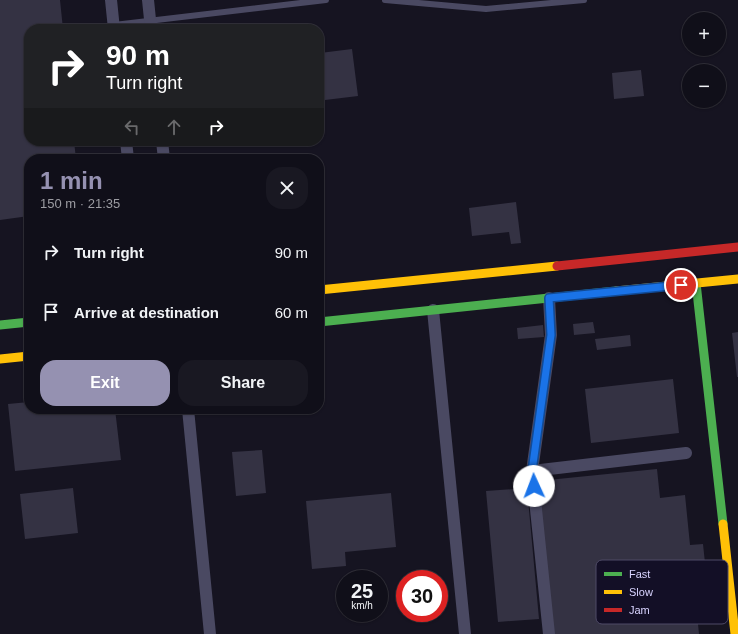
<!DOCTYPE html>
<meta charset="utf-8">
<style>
:root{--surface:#100f19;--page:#191822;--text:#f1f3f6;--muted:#9c9ca2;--line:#302f38;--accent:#9591b1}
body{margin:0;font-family:Helvetica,sans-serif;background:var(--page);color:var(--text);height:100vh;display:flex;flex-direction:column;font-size:15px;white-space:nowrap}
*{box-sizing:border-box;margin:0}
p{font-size:13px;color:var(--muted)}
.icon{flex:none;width:22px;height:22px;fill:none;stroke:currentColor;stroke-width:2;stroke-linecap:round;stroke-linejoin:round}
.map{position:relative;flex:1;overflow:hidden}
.sheet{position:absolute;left:24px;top:154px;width:300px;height:260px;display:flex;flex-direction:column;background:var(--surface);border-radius:16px;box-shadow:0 1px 3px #0004,0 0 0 1px var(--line)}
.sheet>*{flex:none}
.top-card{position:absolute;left:24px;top:24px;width:300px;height:122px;border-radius:16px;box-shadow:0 1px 3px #0004,0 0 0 1px var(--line);background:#202124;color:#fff;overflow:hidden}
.buttons{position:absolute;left:682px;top:12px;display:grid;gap:8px}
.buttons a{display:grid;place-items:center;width:44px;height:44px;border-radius:50%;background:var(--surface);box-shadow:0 1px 3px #0004,0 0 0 1px var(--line);font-size:20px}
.speed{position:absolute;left:336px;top:570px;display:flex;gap:8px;font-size:20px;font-weight:700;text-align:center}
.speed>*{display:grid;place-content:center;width:52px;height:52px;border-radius:50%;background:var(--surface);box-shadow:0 1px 3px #0004,0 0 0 1px var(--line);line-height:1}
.speed small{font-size:10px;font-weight:400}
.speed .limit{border:6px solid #d22;background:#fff;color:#111}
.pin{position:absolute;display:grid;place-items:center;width:34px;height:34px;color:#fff;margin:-17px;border:2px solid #fff;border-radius:50%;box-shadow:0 1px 4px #0007}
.me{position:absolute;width:44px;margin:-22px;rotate:358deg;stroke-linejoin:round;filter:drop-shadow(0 0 3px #0008)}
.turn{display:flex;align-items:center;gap:14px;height:84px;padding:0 16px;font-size:18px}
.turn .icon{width:52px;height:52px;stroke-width:2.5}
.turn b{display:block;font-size:28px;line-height:34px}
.lanes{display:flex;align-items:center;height:38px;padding:0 16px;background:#0003;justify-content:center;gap:20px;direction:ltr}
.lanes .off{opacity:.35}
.round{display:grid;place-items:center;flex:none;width:42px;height:42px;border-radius:16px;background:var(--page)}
.headline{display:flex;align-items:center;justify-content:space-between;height:68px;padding:0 16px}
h1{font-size:24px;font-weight:800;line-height:30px;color:var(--accent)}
.action{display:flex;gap:8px;margin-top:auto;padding:8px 16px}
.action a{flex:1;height:46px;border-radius:16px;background:var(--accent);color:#fff;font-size:16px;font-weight:800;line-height:46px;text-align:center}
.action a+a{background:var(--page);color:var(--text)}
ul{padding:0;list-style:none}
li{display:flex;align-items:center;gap:12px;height:60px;padding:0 16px}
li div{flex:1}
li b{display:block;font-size:15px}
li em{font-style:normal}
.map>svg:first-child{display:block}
.building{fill:#343243}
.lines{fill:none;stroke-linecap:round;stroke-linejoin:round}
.lane{stroke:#4a4962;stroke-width:6}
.street{stroke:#4a4962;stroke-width:12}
.fast{stroke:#4caf50;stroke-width:9}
.slow{stroke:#ffc107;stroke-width:9}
.jam{stroke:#c62828;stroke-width:9}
.route-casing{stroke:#114b97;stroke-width:10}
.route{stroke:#1a73e8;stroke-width:7}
.key{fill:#130f26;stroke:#4e4a67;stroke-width:1}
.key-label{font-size:11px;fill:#d9d4ff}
</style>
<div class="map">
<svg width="738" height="634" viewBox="0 0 738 634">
<rect width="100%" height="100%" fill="#161421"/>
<path class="building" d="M0,0H60L63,29H29V141H74L76,159H29V216L0,220Z
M352,49L358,96L325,100L320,53Z
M641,70L644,96L614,99L612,73Z
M516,202L521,243L511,244L509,232L472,236L469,208Z
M593,322L595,333L574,335L573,324Z
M543,325L544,337L518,339L517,328Z
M738,332V377H737L732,333Z
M630,335L631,346L597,350L595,339Z
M673,379L679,433L591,443L585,389Z
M29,402V409H115L121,460L15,471L8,404Z
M262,450L266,493L236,496L232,452Z
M657,469L660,498L685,495L690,545L703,544L705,563L692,564L699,634H554L538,481Z
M73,488L78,533L25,539L20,494Z
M527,488L539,619L498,622L486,491Z
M391,493L396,547L345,552L346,566L312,569L306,501Z"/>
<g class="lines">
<path class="lane" d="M385,0L486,9L584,0
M114,25L326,0"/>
<path class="street" d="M111,0L114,29
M148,0L151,29
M126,141L128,159
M162,141L164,159
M433,310L465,634
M188,409L210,634
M532,471L686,453
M549,634L532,471L551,335L549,298"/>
<path class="fast" d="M696,283L723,524
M319,322L616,291
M0,325L29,322"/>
<path class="slow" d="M319,290L557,266
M616,291L738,279
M0,359L29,356
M723,524L735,634"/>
<path class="jam" d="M557,266L738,247"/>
</g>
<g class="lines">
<g class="route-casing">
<path id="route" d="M534,486L532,471L551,335L549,298L681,285"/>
</g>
<use href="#route" class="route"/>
</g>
<rect x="596" y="560" width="132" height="64" rx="6" class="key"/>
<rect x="604" y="572" width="18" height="4" fill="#4caf50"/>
<rect x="604" y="590" width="18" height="4" fill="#ffc107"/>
<rect x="604" y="608" width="18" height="4" fill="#c62828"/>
<g class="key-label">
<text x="629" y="578">Fast</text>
<text x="629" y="596">Slow</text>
<text x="629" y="614">Jam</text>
</g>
</svg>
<div class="buttons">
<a>+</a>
<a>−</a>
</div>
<div class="speed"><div>25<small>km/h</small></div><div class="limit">30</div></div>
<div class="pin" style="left:681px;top:285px;background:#d93025"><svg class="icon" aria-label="arrive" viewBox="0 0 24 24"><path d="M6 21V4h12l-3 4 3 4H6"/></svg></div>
<svg class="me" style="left:534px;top:486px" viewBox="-20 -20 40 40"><circle r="19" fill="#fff"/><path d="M0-13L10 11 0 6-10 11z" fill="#1a73e8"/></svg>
<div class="top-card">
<div class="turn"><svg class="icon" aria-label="right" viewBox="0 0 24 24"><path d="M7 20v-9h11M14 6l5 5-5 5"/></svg><div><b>90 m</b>Turn right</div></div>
<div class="lanes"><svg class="icon off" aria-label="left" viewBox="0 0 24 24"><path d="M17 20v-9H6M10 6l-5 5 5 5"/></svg><svg class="icon off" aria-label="ahead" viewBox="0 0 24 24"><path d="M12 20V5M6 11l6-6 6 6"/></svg><svg class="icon" aria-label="right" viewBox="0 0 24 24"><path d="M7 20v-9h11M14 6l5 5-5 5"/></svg></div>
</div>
<section class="sheet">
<div class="headline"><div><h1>1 min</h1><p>150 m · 21:35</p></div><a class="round"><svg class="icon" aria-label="close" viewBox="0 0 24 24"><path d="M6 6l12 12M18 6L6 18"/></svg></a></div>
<ul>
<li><svg class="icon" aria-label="right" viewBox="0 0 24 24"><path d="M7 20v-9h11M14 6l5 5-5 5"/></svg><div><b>Turn right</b></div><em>90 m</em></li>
<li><svg class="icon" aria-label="arrive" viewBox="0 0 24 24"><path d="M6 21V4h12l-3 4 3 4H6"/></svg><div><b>Arrive at destination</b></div><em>60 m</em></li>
</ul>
<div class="action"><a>Exit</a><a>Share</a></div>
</section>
</div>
